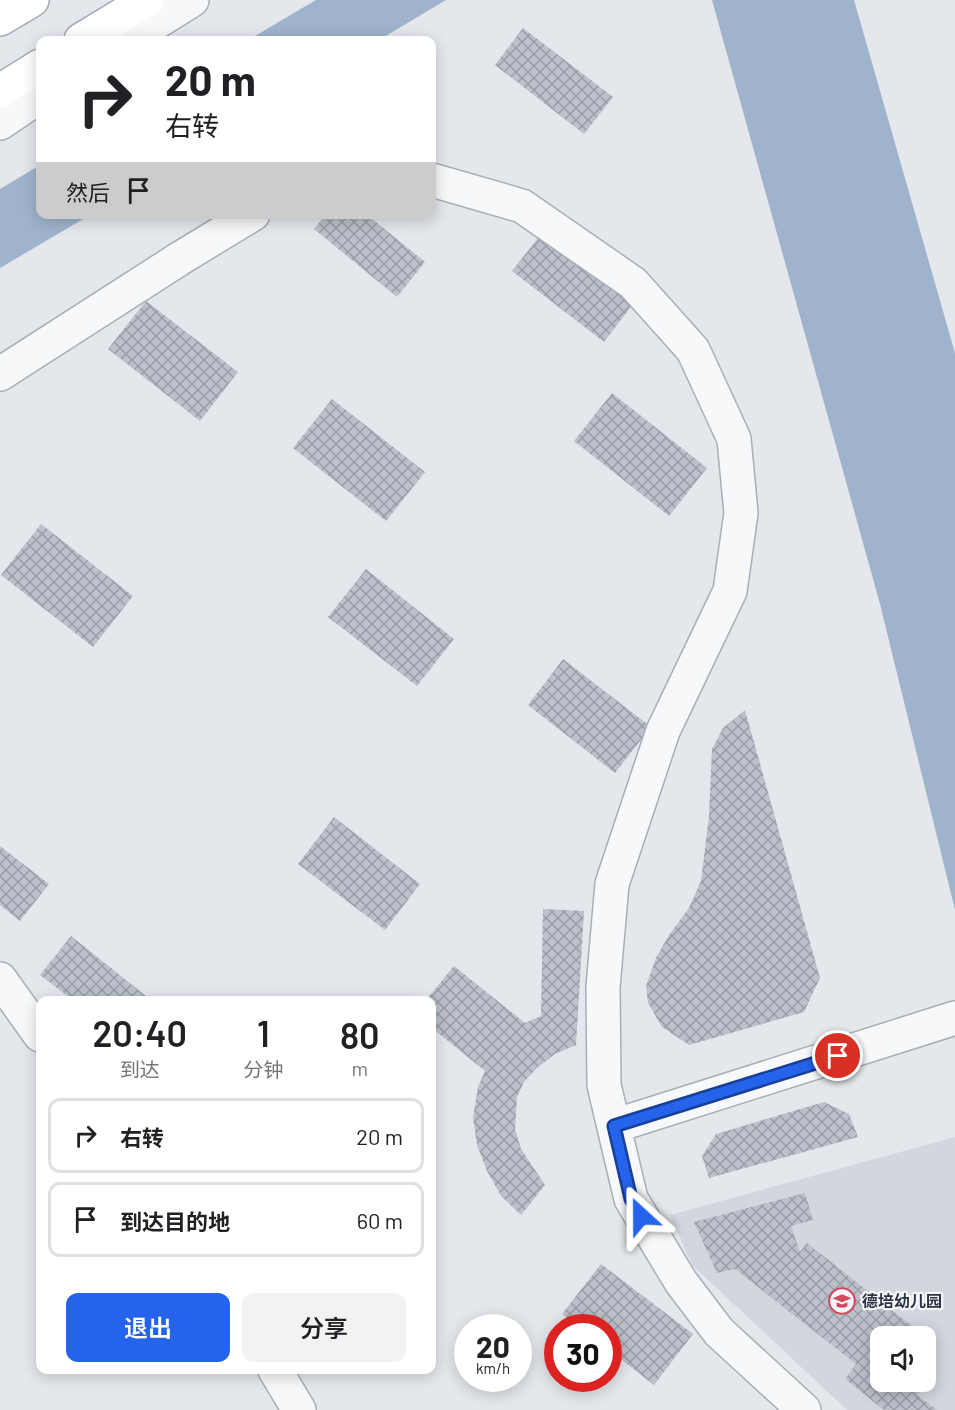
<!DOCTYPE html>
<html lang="zh">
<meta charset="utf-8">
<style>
:root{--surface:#fff;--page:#f2f2f2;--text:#202124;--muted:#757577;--line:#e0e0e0;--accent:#2563eb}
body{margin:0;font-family:Barlow,"Noto Sans SC",sans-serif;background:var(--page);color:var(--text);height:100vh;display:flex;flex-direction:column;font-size:22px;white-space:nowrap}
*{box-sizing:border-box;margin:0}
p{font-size:20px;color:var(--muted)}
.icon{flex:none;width:33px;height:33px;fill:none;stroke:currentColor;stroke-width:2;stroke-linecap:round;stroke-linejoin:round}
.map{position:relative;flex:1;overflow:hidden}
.sheet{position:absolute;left:36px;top:996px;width:400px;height:378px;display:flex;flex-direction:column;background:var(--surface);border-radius:12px;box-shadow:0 3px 15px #0003}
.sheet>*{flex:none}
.banner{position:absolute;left:36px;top:36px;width:400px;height:183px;border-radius:12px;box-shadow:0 3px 15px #0003;background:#fff;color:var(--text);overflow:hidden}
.tools{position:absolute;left:870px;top:1326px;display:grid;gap:12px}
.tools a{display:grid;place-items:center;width:66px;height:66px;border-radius:12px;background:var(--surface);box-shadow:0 3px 15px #0003;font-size:30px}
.speed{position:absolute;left:454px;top:1314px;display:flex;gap:12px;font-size:30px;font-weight:700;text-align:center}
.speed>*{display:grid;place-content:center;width:78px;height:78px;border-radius:50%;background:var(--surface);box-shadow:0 3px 15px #0003;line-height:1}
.speed small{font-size:15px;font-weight:400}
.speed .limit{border:9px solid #d22;background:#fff;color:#111}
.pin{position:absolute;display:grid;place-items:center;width:51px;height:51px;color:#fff;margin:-26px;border:3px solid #fff;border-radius:50%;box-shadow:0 2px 6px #0007}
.me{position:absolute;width:66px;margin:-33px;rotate:336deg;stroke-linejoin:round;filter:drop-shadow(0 0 4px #0008)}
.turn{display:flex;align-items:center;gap:21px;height:126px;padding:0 30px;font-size:27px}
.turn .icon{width:78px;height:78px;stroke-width:2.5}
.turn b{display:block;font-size:42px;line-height:51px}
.then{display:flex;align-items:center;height:57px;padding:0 30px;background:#0003;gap:12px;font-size:22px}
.eta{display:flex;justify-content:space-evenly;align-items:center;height:102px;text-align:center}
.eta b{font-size:36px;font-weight:600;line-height:42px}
.action{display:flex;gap:12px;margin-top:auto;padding:12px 30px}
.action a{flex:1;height:69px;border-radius:12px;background:var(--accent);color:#fff;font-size:24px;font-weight:600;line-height:69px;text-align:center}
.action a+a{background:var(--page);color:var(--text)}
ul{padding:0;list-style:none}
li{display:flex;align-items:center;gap:18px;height:75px;margin:0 12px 9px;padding:0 18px;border:3px solid var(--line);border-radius:12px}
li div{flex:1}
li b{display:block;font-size:22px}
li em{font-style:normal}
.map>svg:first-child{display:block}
.built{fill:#d2d6de;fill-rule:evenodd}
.water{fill:#9fb4cc}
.building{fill:url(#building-cross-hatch)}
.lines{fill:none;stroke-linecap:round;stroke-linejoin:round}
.minor-casing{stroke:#a9aeb7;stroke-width:36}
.major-casing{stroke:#a3abb8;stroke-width:36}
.minor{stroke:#f7f8fa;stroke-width:33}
.major{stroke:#fff;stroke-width:33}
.route-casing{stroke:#184099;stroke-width:15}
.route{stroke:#2563eb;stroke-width:10}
.labels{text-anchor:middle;stroke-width:4.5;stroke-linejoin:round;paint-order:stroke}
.poi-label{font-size:16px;font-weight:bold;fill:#2b3445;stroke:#f4f6f9;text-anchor:start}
</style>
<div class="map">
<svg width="955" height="1410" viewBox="0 0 955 1410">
<defs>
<pattern id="building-cross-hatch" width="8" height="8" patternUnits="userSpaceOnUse" patternTransform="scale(1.5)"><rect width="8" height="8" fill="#bbc0ca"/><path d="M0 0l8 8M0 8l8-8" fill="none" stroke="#989da6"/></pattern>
</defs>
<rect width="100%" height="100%" fill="#e4e7ec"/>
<path class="built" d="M955,1137V1410H847L692,1265L670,1215ZM880,1336H926V1382H880Z"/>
<path class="water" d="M316,0H446L379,40H248Z
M712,0H854L955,353V910L880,604Z
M40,165V214L90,215L0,268V189Z"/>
<path class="building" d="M523,28L613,97L584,134L495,65Z
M326,214H366L425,262L397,297L314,229Z
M542,233L633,304L604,342L512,271Z
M146,301L238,372L200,421L108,349Z
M612,393L707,468L669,516L574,441Z
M332,399L425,472L386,521L293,448Z
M41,524L133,596L93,647L1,575Z
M366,569L454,639L417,686L328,617Z
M563,659L651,727L615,773L528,705Z
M745,710L820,978L804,1012L689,1045L662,1027L648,1003L646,986L656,958L669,935L689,908L701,881L709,816L712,749L723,728Z
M334,817L420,884L385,930L298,864Z
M0,846L49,884L20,921L0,905Z
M543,909L584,911L576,1045L555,1054L538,1067L524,1082L517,1097L515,1129L521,1149L545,1185L521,1215L501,1196L487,1171L477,1145L473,1118L478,1087L485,1071L432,1028V1000H426L454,966L525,1023L541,1016Z
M71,936L151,1000H73L40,975Z
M824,1102L849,1114L858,1137L709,1178L702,1156L716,1134Z
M805,1193L813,1220L791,1226L800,1252L807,1243L917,1330L912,1336H880V1382H927L917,1395L937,1410H884L845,1379L856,1364L735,1269L717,1273L694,1222Z
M601,1264L693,1334L654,1385L609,1350V1328H580L562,1314Z"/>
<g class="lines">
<g class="minor-casing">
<path id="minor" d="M128,40L192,0
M0,123L40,96
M432,180L522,206L633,283L693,350L734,439L741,513L730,591L663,731L612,884L603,987L604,1085L631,1199L681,1282L719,1332L804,1410
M0,374L179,259L253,214
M0,979L40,1035
M614,1126L955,1018
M275,1370L299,1410"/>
</g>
<g class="major-casing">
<path id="major" d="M0,19L32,0
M81,40L147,0
M0,91L40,66"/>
</g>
<use href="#minor" class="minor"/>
<use href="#major" class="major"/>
</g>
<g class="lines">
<g class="route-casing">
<path id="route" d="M641,1216L631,1199L614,1126L838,1056"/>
</g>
<use href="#route" class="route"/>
</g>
<defs>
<g id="school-ring" transform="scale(1.35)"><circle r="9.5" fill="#f4f6f9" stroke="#d1495b" stroke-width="1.5"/><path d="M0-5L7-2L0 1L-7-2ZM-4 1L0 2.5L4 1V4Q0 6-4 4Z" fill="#d1495b"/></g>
</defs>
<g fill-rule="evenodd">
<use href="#school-ring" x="842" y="1301"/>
</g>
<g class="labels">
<g class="poi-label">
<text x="862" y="1307">德培幼儿园</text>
</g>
</g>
</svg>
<div class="tools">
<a><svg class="icon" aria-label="sound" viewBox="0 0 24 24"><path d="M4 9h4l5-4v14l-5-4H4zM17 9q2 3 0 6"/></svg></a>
</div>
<div class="speed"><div>20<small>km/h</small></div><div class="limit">30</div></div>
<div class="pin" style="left:838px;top:1056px;background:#d93025"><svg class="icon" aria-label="arrive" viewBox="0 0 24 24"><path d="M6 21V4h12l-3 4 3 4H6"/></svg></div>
<svg class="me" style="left:641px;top:1216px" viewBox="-20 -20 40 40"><path d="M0-17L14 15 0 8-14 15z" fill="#2563eb" stroke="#fff" stroke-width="4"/></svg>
<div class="banner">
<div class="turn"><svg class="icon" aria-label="right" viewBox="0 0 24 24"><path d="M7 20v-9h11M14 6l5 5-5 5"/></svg><div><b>20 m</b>右转</div></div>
<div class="then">然后<svg class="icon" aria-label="arrive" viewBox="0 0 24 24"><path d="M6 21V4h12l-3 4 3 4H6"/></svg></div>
</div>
<section class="sheet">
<div class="eta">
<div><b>20:40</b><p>到达</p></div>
<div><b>1</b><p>分钟</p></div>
<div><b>80</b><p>m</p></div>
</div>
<ul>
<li><svg class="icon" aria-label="right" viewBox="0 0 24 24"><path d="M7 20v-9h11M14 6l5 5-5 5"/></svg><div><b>右转</b></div><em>20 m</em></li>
<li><svg class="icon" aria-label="arrive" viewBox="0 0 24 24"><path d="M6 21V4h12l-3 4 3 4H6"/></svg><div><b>到达目的地</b></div><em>60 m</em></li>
</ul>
<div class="action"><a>退出</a><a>分享</a></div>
</section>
</div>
